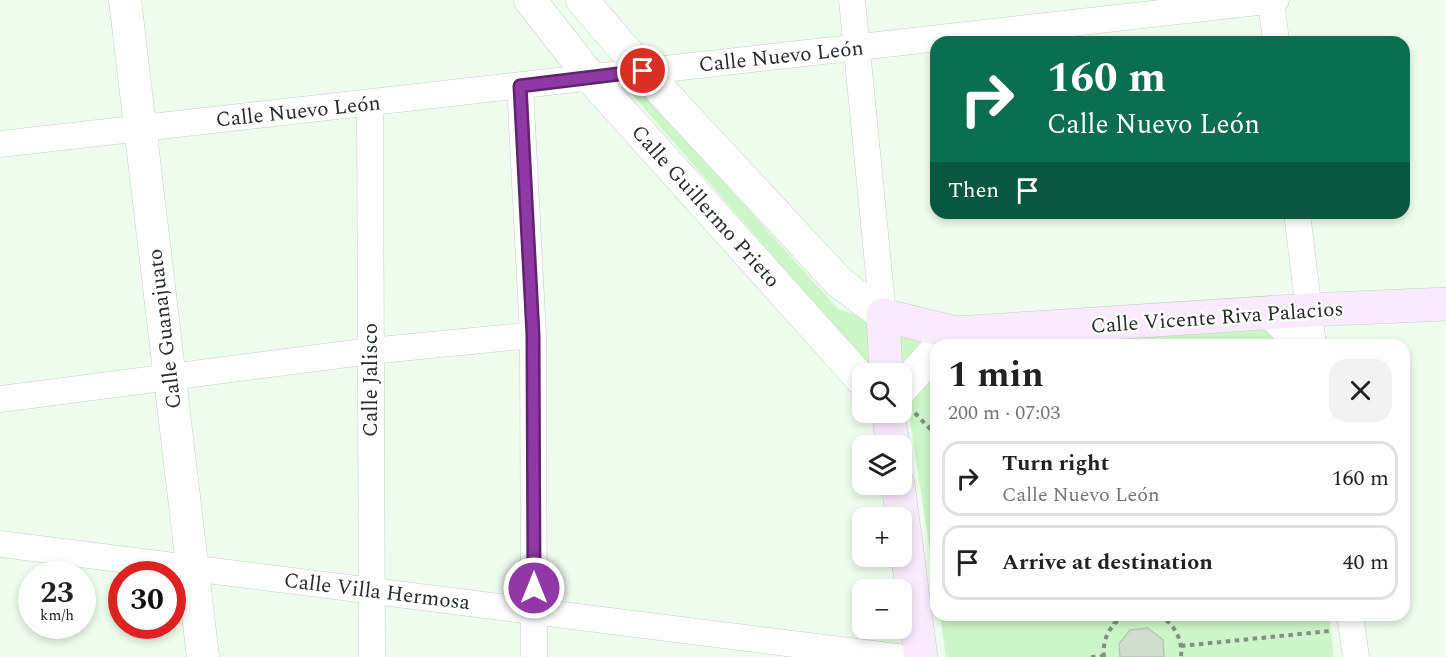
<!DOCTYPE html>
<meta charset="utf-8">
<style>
:root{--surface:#fff;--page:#f2f2f2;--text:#222;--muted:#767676;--line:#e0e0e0}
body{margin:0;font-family:Spectral,serif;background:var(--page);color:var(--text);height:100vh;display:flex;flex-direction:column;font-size:22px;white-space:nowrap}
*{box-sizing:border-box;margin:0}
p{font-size:20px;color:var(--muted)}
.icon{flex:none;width:33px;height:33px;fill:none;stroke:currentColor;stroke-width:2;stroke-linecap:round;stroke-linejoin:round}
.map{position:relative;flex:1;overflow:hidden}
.sheet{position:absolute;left:930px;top:339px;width:480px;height:282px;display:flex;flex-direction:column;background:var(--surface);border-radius:18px;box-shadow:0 3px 9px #0003}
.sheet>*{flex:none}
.top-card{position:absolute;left:930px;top:36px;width:480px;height:183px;border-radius:18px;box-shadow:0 3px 9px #0003;background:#0b6e4f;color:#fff;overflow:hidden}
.fabs{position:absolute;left:852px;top:363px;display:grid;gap:12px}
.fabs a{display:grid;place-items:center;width:60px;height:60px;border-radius:12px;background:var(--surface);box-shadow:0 3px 9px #0003;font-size:30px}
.speed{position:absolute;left:18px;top:561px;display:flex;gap:12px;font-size:30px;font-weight:700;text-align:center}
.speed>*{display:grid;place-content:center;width:78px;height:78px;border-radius:50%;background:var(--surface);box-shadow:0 3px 9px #0003;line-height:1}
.speed small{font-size:15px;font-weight:400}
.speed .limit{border:9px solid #d22;background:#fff;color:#111}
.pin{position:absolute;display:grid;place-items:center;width:51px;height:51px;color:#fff;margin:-26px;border:3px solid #fff;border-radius:50%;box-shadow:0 2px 6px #0007}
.me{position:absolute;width:66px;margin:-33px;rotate:0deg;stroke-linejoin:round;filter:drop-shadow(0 0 4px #0008)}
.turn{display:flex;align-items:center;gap:21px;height:126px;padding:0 18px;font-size:27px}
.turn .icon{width:78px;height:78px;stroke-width:2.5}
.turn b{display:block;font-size:42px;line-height:51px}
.then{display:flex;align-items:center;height:57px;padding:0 18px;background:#0003;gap:12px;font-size:22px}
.round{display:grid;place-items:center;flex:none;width:63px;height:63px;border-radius:18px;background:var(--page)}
.head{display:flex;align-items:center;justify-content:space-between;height:102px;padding:0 18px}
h1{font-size:36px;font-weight:700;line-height:45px}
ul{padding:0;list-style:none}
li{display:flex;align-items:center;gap:18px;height:75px;margin:0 12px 9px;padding:0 6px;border:3px solid var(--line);border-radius:18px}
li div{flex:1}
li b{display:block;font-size:22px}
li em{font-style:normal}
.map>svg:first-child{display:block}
.green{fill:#ccf6c7}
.building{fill:#d0dece;stroke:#b9c6b7;stroke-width:1.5}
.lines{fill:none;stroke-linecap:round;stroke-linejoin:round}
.minor-casing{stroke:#c2cfc0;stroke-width:27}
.tertiary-casing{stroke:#c2cfc0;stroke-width:33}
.secondary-casing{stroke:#c2cfc0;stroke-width:34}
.path{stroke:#848e84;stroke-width:4;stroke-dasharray:4.5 4.5;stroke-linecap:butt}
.minor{stroke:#fff;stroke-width:26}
.tertiary{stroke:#fff;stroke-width:32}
.secondary{stroke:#f9ebfd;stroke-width:33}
.route-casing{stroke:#5e256c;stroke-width:15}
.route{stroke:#9039a6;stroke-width:10}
.labels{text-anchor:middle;stroke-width:4.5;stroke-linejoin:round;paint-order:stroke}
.street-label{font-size:21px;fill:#262c26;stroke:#fff}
</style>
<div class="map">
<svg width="1446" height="657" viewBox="0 0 1446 657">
<rect width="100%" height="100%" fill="#effdee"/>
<path class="green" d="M634,82L829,299L839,309L866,319L875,373L623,84Z
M1267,322L1291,345H1019Z
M895,334L934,341L902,376Z
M936,366V591L908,407L927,370Z
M940,615H1329L1334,657H946Z"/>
<path class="building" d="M1148,628L1163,640L1164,657H1120L1119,644L1130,630Z"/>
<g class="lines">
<g class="minor-casing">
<path id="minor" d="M852,0L883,315
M1271,0L1276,42
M520,86L533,335L534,657
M370,103L372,657
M0,144L1276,0
M1297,213L1313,345
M1267,313L1298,345
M0,399L370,351L533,335
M0,544L897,657
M1350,615L1356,657"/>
</g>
<g class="tertiary-casing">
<path id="tertiary" d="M125,0L203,657
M530,0L591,78L862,380
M582,0L643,71L840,283L883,315
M902,388L936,350"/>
</g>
<g class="secondary-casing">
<path id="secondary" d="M886,374L883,315L956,333L1309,310L1446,304
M888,412L893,446
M898,484L921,657"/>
</g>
<path class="path" d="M915,413L936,435
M1107,615L1115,623
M1159,615C1174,624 1183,639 1181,657
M1181,646L1330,631
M1091,657L1104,656
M1104,657C1102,639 1110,623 1127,615"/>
<use href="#minor" class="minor"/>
<use href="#tertiary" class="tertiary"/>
<use href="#secondary" class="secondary"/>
</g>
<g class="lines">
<g class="route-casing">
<path id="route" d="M534,588L533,335L520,86L643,71"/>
</g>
<use href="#route" class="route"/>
</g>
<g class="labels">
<g class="street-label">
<text transform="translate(781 56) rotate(-6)" y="7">Calle Nuevo León</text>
<text transform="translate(298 111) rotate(-6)" y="7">Calle Nuevo León</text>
<text transform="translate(706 206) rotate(48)" y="7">Calle Guillermo Prieto</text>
<text transform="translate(1217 317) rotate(-4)" y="7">Calle Vicente Riva Palacios</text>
<text transform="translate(164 329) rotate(-97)" y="7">Calle Guanajuato</text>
<text transform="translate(370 380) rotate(-90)" y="7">Calle Jalisco</text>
<text transform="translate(377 591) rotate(7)" y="7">Calle Villa Hermosa</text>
</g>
</g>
</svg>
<div class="fabs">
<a><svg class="icon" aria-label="search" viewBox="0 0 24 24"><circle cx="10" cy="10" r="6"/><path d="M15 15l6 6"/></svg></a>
<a><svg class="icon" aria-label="layers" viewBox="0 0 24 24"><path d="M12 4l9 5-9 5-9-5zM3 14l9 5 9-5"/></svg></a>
<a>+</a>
<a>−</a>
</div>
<div class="speed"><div>23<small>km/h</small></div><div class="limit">30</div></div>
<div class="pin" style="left:643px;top:71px;background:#d93025"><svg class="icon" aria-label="arrive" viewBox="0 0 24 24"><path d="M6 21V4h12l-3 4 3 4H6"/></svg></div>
<svg class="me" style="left:534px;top:588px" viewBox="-20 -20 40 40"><circle r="17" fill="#9039a6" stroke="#fff" stroke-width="3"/><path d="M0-11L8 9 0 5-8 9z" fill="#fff"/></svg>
<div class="top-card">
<div class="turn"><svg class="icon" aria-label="right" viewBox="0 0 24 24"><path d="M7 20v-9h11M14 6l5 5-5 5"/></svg><div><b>160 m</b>Calle Nuevo León</div></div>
<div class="then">Then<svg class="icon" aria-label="arrive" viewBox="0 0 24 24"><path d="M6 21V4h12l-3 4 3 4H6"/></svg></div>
</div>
<section class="sheet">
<div class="head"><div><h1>1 min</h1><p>200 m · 07:03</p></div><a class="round"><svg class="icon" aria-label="close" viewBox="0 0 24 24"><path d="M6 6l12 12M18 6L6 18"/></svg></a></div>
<ul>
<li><svg class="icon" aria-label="right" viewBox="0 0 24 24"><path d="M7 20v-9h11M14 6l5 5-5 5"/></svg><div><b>Turn right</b><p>Calle Nuevo León</p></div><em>160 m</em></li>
<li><svg class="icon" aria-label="arrive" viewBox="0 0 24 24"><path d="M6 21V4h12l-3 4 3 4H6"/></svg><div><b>Arrive at destination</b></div><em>40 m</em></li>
</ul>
</section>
</div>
